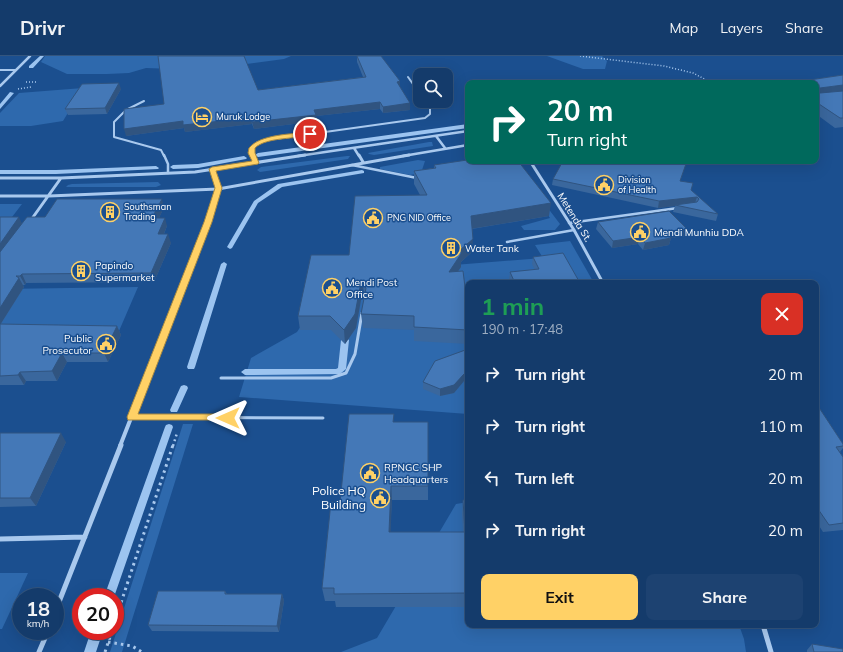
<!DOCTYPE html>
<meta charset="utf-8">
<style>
:root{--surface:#143b6b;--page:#1d4271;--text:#f1f3f6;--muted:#9dadc1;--line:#33557e;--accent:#ffd166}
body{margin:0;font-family:Mulish,sans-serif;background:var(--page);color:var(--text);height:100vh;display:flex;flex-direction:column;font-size:15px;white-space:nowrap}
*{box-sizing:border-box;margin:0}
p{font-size:13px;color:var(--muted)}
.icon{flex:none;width:22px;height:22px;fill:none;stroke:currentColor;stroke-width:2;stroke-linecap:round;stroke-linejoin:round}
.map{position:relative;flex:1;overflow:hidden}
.panel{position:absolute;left:465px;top:224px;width:354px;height:348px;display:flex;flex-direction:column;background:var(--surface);border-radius:8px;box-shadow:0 4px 16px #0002,0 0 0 1px var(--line)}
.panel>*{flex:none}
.banner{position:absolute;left:465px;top:24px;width:354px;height:84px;border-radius:8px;box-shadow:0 4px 16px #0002,0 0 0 1px var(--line);background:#00695c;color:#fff;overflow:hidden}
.buttons{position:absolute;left:413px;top:12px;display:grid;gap:8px}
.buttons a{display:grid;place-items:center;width:40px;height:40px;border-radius:8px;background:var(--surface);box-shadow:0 4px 16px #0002,0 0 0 1px var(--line);font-size:20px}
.speed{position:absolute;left:12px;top:532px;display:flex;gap:8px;font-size:20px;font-weight:700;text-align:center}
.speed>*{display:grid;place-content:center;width:52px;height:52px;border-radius:50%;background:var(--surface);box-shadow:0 4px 16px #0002,0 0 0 1px var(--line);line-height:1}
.speed small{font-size:10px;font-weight:400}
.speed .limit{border:6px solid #d22;background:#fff;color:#111}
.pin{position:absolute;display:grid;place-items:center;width:34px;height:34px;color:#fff;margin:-17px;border:2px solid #fff;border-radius:50%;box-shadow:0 1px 4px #0007}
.me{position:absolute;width:44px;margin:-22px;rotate:270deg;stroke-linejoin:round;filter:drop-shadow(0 0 3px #0008)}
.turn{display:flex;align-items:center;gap:14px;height:84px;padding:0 16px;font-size:18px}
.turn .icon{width:52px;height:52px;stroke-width:2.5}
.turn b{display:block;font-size:28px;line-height:34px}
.round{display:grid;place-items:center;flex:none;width:42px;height:42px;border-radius:8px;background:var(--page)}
.head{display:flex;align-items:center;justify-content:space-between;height:68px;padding:0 16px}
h1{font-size:24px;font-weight:700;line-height:30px;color:#1e9e55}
.cta{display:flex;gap:8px;margin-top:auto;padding:8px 16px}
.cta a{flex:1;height:46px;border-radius:8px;background:var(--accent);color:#111;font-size:16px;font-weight:700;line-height:46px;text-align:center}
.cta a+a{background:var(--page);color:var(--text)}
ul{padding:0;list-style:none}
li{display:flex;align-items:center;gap:12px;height:52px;padding:0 16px}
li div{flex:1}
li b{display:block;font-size:15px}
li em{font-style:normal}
header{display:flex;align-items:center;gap:24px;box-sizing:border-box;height:56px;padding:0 20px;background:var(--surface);border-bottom:1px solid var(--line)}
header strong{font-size:19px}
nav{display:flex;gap:22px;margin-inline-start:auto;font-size:14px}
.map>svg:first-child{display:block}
.green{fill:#2e69ad}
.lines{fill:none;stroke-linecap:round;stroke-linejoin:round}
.stream{fill:#9cc4f0;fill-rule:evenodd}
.path-far2{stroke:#a9c9ee;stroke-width:1.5;stroke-dasharray:1 2;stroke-linecap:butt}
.path-far1{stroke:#a9c9ee;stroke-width:2.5;stroke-dasharray:2 3;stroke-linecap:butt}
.path{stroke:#a9c9ee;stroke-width:3;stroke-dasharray:2.5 4;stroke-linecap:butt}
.lane-far2{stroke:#a9c9ee;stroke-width:2}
.lane-far1{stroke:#a9c9ee;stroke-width:2.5}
.lane{stroke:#a9c9ee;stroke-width:3}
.street-far3{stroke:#a9c9ee;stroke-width:2.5}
.street-far2{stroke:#a9c9ee;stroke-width:3}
.street-far1{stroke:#a9c9ee;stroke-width:4}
.street{stroke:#a9c9ee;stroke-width:5}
.wall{fill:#3a679d}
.shaded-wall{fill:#305480}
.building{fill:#4478b7;stroke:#305480}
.route{fill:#ffd166;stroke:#a68842}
.labels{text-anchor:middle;stroke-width:3;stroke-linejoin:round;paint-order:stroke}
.far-poi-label{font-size:9px;fill:#fff;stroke:#1b4f8f;text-anchor:start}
.street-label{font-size:10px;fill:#fff;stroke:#1b4f8f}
.poi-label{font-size:10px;fill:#fff;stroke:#1b4f8f;text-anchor:start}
.near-poi-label{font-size:12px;fill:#fff;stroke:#1b4f8f;text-anchor:end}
</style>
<header>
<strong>Drivr</strong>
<nav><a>Map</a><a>Layers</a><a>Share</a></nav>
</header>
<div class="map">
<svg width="843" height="596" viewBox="0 0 843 596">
<rect width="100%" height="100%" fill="#1b4f8f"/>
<path class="green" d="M45,0H291L284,3L239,9L174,13L146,12L129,17L107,18H67L41,6Z
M547,0H602L607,5L605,13H583Z
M83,32L63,65L31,70H0V57L19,37Z
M429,86H432L433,90L374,99L369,98L368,97Z
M347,100H350L348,103L260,116L257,114L261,111Z
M418,104L425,105L421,117L410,119L380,113V111Z
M512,105L560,168L555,174H524L521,170L550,162L515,112Z
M158,126L161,129L156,131H66L68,129L72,128Z
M0,148H22L9,165H0Z
M570,185L594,227H468V358L239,341L251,302L297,276L345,204L429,211L543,202L535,189Z
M138,231L119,275H0V233Z
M183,368H193L122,596H110Z
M468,446V569H739L744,583L746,596H341L377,582L456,448Z
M0,517H28L2,573H0Z"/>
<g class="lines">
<path class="stream" d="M40,0H44L33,12H29V10Z
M10,36L14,37L0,53V48Z
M468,68V72L258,101L255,99L258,97Z
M244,100L247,102L246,103L198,112L173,113L170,111L173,109L198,108Z
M156,110L159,112L158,113L56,118H0V114H56Z
M362,114L364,115V117L282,131L258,147L232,192L230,193L227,191L254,145L278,128Z
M224,206L227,208L195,311L194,313H188L187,311L221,208Z
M345,281L349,284L346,313L340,318L245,319L241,316L245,313H336L338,312L341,284Z
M184,329L187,330L188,332L178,354L177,356H171L170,354L180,332L181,330Z
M169,368L172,369L173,371L114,541H104L165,371L166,369Z
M91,575H103L96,596H84Z"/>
<path class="path-far2" d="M580,0L664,10L693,17L712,27
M26,26H36
M18,33L31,31"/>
<path class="path-far1" d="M173,390L177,377"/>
<path class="path" d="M115,565L173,389
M108,586L132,590L142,596
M105,596L112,575"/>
<path class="lane-far2" d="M0,14H16
M408,21L420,38
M144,45L126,54L114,66V81L161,94L164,100
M253,100L252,92L256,87L268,84L425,62L430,58V53L425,45"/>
<path class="lane-far1" d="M164,99L168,108V117
M253,99L256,107
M352,109L417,122
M569,167L678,152
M507,186L574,174"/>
<path class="lane" d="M221,322H331L346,317L355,298L362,257
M132,361L323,362"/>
<path class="street-far3" d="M0,30L30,0
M436,80L445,92
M354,92L359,100
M298,100L468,75
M403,100L468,89"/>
<path class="street-far2" d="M359,99L363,106
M530,105L574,174L603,227
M0,122H61L195,116L305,99
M0,140H49L218,133L409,99
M31,164L61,122
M184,228L208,166L218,133L212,113"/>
<path class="street-far1" d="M120,390L184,227"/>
<path class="street" d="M0,483L85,481
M55,556L121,389
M763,569L771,596
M39,596L48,575"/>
</g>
<path class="wall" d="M357,0L400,25V31L410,54L383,57L380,53L316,60L317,65L254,73L252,68L185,76L184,72L126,80L164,48L258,34L363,21L357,6Z
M843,19V71L835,72L816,58V27H789Z
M121,33L107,58L68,59L65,53Z
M468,107L549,160L472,173V196L461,206V211L458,215L465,231L468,245V288L414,285V274L363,272L361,258L364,242L361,244L356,272L345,288L331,274H300L298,260L349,199L420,139L414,128V115L434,112V109Z
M553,123L680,125L718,158L716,165L673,156L675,150L658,152L552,129Z
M164,151L159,162L167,170L164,178L171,187L154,226L26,227L25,229H23L24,231L1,268L117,270L121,279L108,306H67L57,325H26L24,329H0V161L22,167Z
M598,166L685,180L671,182L669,189L643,194L638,188L612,192L596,173Z
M533,201L580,227H511L509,223L510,216L535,214L532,208Z
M468,293V325H464L454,337L440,340L423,333V326Z
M816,347L843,388V392L840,396L843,401V474L823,476L816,465Z
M394,366H428V444H392L390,476H463L462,458L463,444H468V556H467V551H336L335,545H325L322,532L340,446Z
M0,377L66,386L36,450L0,451Z
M225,535L227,538H282L284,545L279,576L152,575L148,569Z
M812,588L843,596H807V594Z"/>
<path class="shaded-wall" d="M400,25V31L397,26Z
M119,27L121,33L107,58L105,52Z
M843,29V38L816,41L817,34L820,32Z
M380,46V53L316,60L317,65L254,73L252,66L314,54Z
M410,47V54L383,57V51Z
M251,62L252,68L185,76L184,72L126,80L124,73L183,65Z
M697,141L695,147L675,149V150L658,152L659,145Z
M162,143L164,151L155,171L152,162Z
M551,147L549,160L470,173L471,160Z
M19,161L23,170L0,203V188Z
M165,162L167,170L160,187L158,178Z
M687,173L685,180L663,183L665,176Z
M168,178L171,187L154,226L151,217Z
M640,181L638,188L612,192L613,185Z
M671,182L669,189L643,194L645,187Z
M473,183L472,196L461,206V211L448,230L449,216L461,193Z
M22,218L26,227L25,229L20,220Z
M19,222L24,231L0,269V252Z
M363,228L364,242L361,244L356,272L345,288L344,274L360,231Z
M117,270L121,279L108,306L104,297Z
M62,297L67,306L57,325L52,315Z
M20,316L26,325L24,329L18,319Z
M464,318V325L454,337L440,340V333Z
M61,377L66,386L36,450L30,442Z
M391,430L392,444L390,490L389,476Z
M282,538L284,545L279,576L277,570Z"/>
<path class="building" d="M158,0H244L258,34L366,21L357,0H381L400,25L397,26L410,47L383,51L380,46L314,54L316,59L252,66L251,62L183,69V65L124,73V53L164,48Z
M843,19V29L820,32L817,34L820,37L843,35V62H840L816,46V27H789Z
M119,27L105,52L65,53L82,28Z
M467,104L468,107L485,105H518L551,147L471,160L473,183L461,193V198L449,216L463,215L465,231L468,245V274L414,271V260L361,258L366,232L363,228L360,231L355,258L344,274L330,260H298L311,199H349L355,140L427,139L414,115L436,112L434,109Z
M563,105H687L680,125L693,127L691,134L718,158L675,149L697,146L699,143L697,141L659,145L553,123Z
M57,143H162L152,162H165L158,178H168L151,217L22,218L20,220H16L19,222L0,252V196L27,161H45Z
M669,155L687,173L665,176L671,182L645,187L640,181L613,185L598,166Z
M0,161H19L0,188Z
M563,197L580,227H515L510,216L539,213L533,201Z
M0,268L117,270L104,297H62L52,315L20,316L18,319L0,320Z
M468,293V317L464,318L454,329L440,333L423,326L435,305Z
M816,347L843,388V390L836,391L843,401V467L829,469L816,450Z
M349,358H394L393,366H428V430H391L389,476H465L463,444H468V537L334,538V532H322L331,446H340Z
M0,377H61L30,442H0Z
M158,535H225V538H282L277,570L148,569Z
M812,588L843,593V596H814Z"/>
<path class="route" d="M310,76L313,77V79C297,83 266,81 255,92V97L259,107L258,108L216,115L222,132L212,166L138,358H228L232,359L233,362L232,364H128L127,361L204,166L215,132L209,113L212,111L252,105L248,97L249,92C260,78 293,78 310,76Z"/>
<defs>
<g id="hotel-ring" transform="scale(1)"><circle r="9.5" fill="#1b4f8f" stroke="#ffd166" stroke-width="1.5"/><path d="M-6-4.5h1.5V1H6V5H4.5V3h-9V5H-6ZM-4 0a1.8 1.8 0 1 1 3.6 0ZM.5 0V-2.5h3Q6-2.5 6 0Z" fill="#ffd166"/></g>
<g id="civic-ring" transform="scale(1)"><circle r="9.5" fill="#1b4f8f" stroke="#ffd166" stroke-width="1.5"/><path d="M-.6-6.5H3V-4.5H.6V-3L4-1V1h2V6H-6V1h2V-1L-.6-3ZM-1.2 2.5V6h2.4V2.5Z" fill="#ffd166"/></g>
<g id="building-ring" transform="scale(1)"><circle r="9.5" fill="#1b4f8f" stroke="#ffd166" stroke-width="1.5"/><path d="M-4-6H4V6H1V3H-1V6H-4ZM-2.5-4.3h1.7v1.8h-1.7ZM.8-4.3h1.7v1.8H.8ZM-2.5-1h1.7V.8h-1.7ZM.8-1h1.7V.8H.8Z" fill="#ffd166"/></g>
</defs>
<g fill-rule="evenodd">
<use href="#hotel-ring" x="202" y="61"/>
<use href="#civic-ring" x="604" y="129"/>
<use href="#building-ring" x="110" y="156"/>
<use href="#civic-ring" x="373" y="162"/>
<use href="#civic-ring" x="640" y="176"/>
<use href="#building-ring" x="451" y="192"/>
<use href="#building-ring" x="81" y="215"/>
<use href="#civic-ring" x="332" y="232"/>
<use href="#civic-ring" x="106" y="288"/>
<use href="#civic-ring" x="370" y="417"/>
<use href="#civic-ring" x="380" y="442"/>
</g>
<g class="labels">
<g class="far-poi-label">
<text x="216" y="64">Muruk Lodge</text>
<text x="618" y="127">Division<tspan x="618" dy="10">of Health</tspan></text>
<text x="124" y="154">Southsman<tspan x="124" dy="10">Trading</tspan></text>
<text x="387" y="165">PNG NID Office</text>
</g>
<g class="street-label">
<text transform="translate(575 161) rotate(58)" y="4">Metenda St.</text>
</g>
<g class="poi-label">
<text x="654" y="180">Mendi Munhiu DDA</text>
<text x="465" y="196">Water Tank</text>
<text x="95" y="213">Papindo<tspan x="95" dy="12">Supermarket</tspan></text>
<text x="346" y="230">Mendi Post<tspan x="346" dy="12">Office</tspan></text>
<text x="92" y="286" text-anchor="end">Public<tspan x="92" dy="12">Prosecutor</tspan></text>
<text x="384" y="415">RPNGC SHP<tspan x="384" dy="12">Headquarters</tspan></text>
</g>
<g class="near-poi-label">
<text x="366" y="439">Police HQ<tspan x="366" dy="14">Building</tspan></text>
</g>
</g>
</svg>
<div class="buttons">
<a><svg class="icon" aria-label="search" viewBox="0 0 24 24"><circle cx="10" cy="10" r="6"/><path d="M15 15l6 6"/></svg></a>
</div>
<div class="speed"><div>18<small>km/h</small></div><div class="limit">20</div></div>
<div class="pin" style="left:310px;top:78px;background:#d93025"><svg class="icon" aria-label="arrive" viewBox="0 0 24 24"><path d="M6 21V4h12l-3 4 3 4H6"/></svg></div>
<svg class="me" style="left:228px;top:362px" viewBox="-20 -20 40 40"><path d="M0-17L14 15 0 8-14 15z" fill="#ffd166" stroke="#fff" stroke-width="4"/></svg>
<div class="banner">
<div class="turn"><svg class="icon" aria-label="right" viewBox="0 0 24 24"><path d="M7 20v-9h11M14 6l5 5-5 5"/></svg><div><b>20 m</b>Turn right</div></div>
</div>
<section class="panel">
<div class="head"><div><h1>1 min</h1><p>190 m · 17:48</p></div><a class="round" style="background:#d93025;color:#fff"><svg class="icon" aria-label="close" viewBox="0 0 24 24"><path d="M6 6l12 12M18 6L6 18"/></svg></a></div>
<ul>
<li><svg class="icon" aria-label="right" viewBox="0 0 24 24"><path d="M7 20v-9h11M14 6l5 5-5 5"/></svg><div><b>Turn right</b></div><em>20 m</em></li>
<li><svg class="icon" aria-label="right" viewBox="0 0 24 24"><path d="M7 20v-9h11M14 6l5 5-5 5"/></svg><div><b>Turn right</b></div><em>110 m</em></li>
<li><svg class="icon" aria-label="left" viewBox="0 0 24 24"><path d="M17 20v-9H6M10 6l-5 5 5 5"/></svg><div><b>Turn left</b></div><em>20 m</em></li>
<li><svg class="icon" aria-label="right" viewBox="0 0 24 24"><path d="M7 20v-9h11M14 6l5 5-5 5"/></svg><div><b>Turn right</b></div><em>20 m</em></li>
</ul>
<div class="cta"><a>Exit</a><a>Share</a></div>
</section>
</div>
